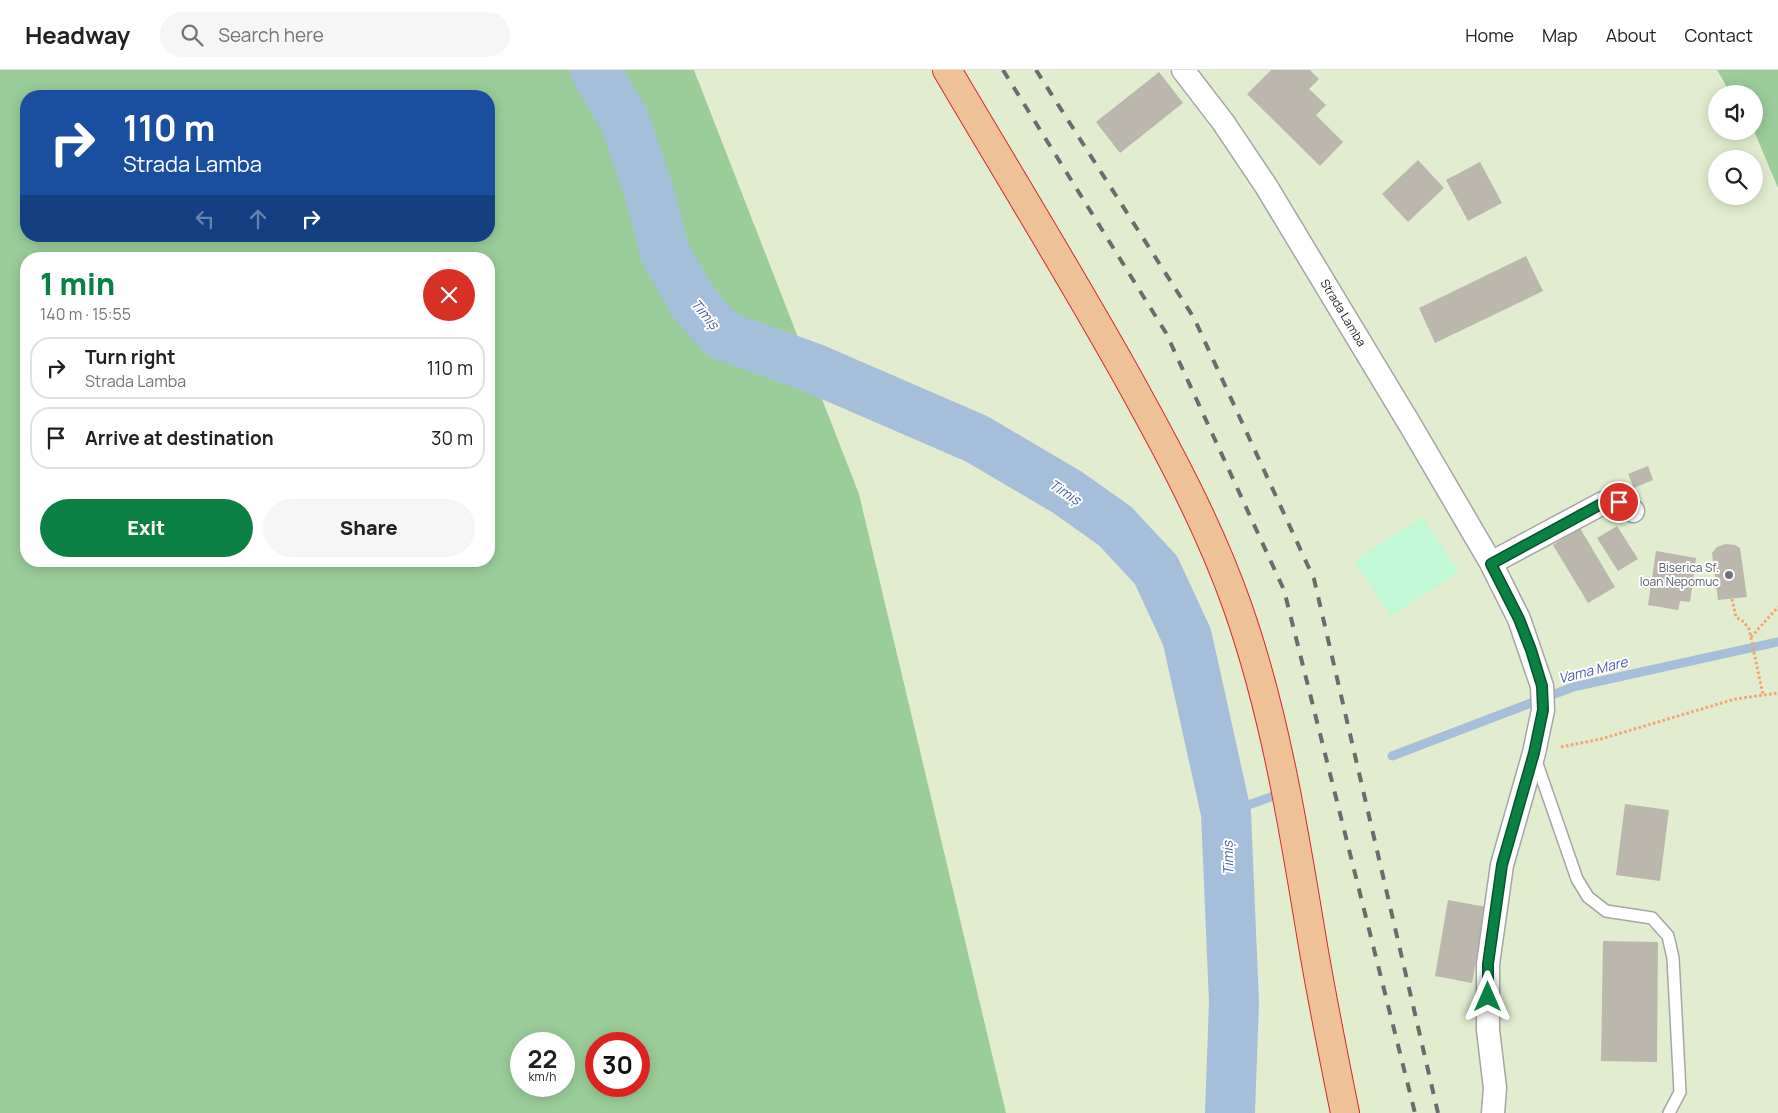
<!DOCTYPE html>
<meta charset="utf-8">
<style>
:root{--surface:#fff;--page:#f6f6f6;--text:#202124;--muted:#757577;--line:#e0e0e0;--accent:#0b8043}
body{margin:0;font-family:Manrope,sans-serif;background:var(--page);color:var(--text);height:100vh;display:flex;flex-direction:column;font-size:19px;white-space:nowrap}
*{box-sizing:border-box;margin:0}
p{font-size:16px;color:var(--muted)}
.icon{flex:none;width:28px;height:28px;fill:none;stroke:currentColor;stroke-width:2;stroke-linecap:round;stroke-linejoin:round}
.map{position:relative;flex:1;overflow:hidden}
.panel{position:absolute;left:20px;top:182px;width:475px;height:315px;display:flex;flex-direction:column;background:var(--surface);border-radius:20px;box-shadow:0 2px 12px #0003}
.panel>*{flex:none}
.hud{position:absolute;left:20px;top:20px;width:475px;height:152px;border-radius:20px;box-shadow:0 2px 12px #0003;background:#1a4fa0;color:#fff;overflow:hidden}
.buttons{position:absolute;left:1708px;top:15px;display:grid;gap:10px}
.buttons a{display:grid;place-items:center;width:55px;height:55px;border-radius:50%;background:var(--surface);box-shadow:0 2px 12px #0003;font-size:25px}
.speed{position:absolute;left:510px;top:962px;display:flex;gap:10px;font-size:25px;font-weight:700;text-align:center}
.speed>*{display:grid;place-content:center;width:65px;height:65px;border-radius:50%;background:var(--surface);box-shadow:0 2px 12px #0003;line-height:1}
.speed small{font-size:12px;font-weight:400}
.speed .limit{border:8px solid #d22;background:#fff;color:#111}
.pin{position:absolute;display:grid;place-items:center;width:42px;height:42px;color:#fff;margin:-21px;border:2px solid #fff;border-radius:50%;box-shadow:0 1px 5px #0007}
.me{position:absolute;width:55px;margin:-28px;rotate:0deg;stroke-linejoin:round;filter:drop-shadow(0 0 4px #0008)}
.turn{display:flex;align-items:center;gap:18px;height:105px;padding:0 20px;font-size:22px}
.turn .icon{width:65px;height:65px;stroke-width:2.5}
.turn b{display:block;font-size:35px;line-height:42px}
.lanes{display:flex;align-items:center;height:48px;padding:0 20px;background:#0003;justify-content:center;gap:25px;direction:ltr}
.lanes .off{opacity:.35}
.round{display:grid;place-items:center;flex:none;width:52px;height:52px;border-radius:26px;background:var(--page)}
.headline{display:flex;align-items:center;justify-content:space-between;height:85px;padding:0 20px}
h1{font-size:30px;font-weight:800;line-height:38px;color:var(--accent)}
.primary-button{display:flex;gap:10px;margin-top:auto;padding:10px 20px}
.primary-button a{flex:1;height:58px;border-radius:30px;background:var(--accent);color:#fff;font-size:20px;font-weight:800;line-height:58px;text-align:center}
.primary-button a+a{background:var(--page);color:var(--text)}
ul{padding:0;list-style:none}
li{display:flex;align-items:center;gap:15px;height:62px;margin:0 10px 8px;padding:0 10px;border:2px solid var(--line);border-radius:20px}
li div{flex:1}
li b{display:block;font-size:19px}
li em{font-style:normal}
header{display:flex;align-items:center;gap:30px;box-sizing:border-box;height:70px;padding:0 25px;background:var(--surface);border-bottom:1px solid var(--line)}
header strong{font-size:24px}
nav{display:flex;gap:28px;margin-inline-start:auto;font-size:18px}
.search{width:350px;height:45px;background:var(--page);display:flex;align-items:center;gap:12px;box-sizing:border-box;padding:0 18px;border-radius:28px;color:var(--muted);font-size:19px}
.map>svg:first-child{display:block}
.farmland{fill:#e2edcf;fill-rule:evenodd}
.forest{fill:#9acd99;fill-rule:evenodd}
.park{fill:#c1f8d5}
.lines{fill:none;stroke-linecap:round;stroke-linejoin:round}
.stream{stroke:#a5bfdb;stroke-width:9}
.river{stroke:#a5bfdb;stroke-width:50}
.building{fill:#bbb7ad}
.service-casing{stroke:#a5a5a5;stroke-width:14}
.minor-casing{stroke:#a5a5a5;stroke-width:25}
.trunk-casing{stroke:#d52832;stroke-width:30}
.path{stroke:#f6a26d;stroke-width:3;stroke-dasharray:2.5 2.5;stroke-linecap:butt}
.service{stroke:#fff;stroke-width:11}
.minor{stroke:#fff;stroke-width:22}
.trunk{stroke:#eec196;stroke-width:28}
.rail{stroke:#6c6c6c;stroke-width:4;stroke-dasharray:10 10;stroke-linecap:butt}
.route-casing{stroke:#07532c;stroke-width:12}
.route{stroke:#0b8043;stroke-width:9}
.worship-dot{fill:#6b7280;stroke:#fff;stroke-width:2}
.labels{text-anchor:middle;stroke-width:4;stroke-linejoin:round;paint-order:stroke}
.street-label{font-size:12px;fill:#1e1e1e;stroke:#fff}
.worship-label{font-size:12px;fill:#5b616d;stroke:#fff;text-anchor:end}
.water-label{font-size:14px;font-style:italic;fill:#4c61ab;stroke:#fff}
</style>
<header>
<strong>Headway</strong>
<div class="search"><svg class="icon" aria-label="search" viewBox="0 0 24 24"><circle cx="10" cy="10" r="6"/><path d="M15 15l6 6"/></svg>Search here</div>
<nav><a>Home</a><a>Map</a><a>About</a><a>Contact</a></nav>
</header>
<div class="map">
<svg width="1778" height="1043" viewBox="0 0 1778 1043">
<rect width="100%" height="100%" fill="#efeee4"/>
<path class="farmland" d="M694,0H1717L1731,24H1716V61H1754L1778,118V1043H1006L859,424ZM1716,89H1754V126H1716Z"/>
<path class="forest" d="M0,0H694L859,424L1006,1043H0ZM26,26H489V166H26ZM26,189H489V491H26ZM521,974H564V1016H521ZM596,974H639V1016H596Z
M1717,0H1778V118L1754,61V24H1731Z"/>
<path class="park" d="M1422,447L1459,502L1391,546L1354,491Z"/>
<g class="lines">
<path class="stream" d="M1392,686L1573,617L1778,572
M1226,743L1276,725"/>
<path class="river" d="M595,0L625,51L649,122L665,183L694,234L722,265L813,298L977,369L1067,422L1115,456L1156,500L1187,567L1226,743L1234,932L1230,1043"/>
</g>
<path class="building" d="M1271,0H1310L1319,9L1309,19L1326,35L1316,45L1343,72L1320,96L1247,24Z
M1159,2L1183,33L1120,83L1096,52Z
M1418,90L1444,118L1408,152L1382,124Z
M1480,92L1502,133L1468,151L1446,110Z
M1526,186L1543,221L1435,273L1419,238Z
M1648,396L1653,410L1634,418L1628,404Z
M1617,456L1638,489L1618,501L1597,468Z
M1580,458L1615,517L1588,533L1553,475Z
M1726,474L1735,475L1740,478L1747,527L1718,530L1712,483L1717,477Z
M1656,481L1696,488L1690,532L1680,531L1678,540L1648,535Z
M1625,734L1669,740L1660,811L1616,805Z
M1448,830L1486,837L1472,913L1435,906Z
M1603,871L1658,872L1657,992L1601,991Z"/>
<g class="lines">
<g class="service-casing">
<path id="service" d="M1535,688L1577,809L1588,827L1606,841L1652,848L1668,866L1673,888L1680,1022L1669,1043"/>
</g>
<g class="minor-casing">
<path id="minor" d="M1183,0L1223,52L1266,116L1412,358L1491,493L1519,549L1542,616L1543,640L1534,683L1502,795L1488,894V960L1495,1018L1493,1043
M1491,493L1603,433L1619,432L1633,441"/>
</g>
<g class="trunk-casing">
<path id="trunk" d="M947,0C1007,102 1070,204 1128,308C1169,382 1210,458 1238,538C1275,644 1293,755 1311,864C1321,924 1333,984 1345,1043"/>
</g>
<path class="path" d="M1732,529L1736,547L1744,552L1749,559L1763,625
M1751,567L1778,537
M1561,677L1601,669L1735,629L1778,623"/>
<use href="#service" class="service"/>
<use href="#minor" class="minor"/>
<use href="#trunk" class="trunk"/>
<path class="rail" d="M1003,0L1166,263L1284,520L1415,1043
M1036,0L1194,248L1314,509L1438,1043"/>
</g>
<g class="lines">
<g class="route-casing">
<path id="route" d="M1488,927V894L1502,795L1534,683L1543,640L1542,616L1531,580L1519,549L1491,494L1603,433L1619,432"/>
</g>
<use href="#route" class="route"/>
</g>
<circle class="worship-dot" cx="1729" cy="505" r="5"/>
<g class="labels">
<g class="street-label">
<text transform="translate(1343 243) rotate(59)" y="4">Strada Lamba</text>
</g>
<g class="worship-label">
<text x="1719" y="502">Biserica Sf.<tspan x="1719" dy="14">Ioan Nepomuc</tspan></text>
</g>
<g class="water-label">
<text transform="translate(705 244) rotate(50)" y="5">Timiș</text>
<text transform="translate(1065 422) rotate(33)" y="5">Timiș</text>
<text transform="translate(1593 600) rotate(-14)" y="5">Vama Mare</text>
<text transform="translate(1228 788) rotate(-92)" y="5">Timiș</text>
</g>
</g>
</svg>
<div class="buttons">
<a><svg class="icon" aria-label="sound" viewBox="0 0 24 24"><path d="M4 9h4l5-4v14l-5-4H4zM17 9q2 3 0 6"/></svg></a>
<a><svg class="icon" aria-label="search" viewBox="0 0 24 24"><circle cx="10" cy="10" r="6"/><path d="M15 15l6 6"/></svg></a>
</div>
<div class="speed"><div>22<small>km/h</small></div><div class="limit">30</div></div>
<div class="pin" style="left:1619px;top:432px;background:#d93025"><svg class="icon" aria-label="arrive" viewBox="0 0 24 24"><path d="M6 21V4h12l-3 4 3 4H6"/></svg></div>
<svg class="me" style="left:1488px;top:927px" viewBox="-20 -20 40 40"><path d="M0-17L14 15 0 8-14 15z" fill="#0b8043" stroke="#fff" stroke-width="4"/></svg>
<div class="hud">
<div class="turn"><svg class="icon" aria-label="right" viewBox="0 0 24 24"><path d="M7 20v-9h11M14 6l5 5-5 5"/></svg><div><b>110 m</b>Strada Lamba</div></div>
<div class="lanes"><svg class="icon off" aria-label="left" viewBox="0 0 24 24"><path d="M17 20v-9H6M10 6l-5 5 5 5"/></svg><svg class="icon off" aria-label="ahead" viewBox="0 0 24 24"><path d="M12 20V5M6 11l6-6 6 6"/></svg><svg class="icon" aria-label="right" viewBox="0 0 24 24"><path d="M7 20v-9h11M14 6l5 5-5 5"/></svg></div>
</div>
<section class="panel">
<div class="headline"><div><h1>1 min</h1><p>140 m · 15:55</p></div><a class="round" style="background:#d93025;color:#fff"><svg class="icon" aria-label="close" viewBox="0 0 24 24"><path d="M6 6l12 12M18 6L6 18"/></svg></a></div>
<ul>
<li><svg class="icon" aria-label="right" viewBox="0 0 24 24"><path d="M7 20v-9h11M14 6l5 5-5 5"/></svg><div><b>Turn right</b><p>Strada Lamba</p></div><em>110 m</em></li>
<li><svg class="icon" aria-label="arrive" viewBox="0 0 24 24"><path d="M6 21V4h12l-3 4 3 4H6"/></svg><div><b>Arrive at destination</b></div><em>30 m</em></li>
</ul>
<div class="primary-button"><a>Exit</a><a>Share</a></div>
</section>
</div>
